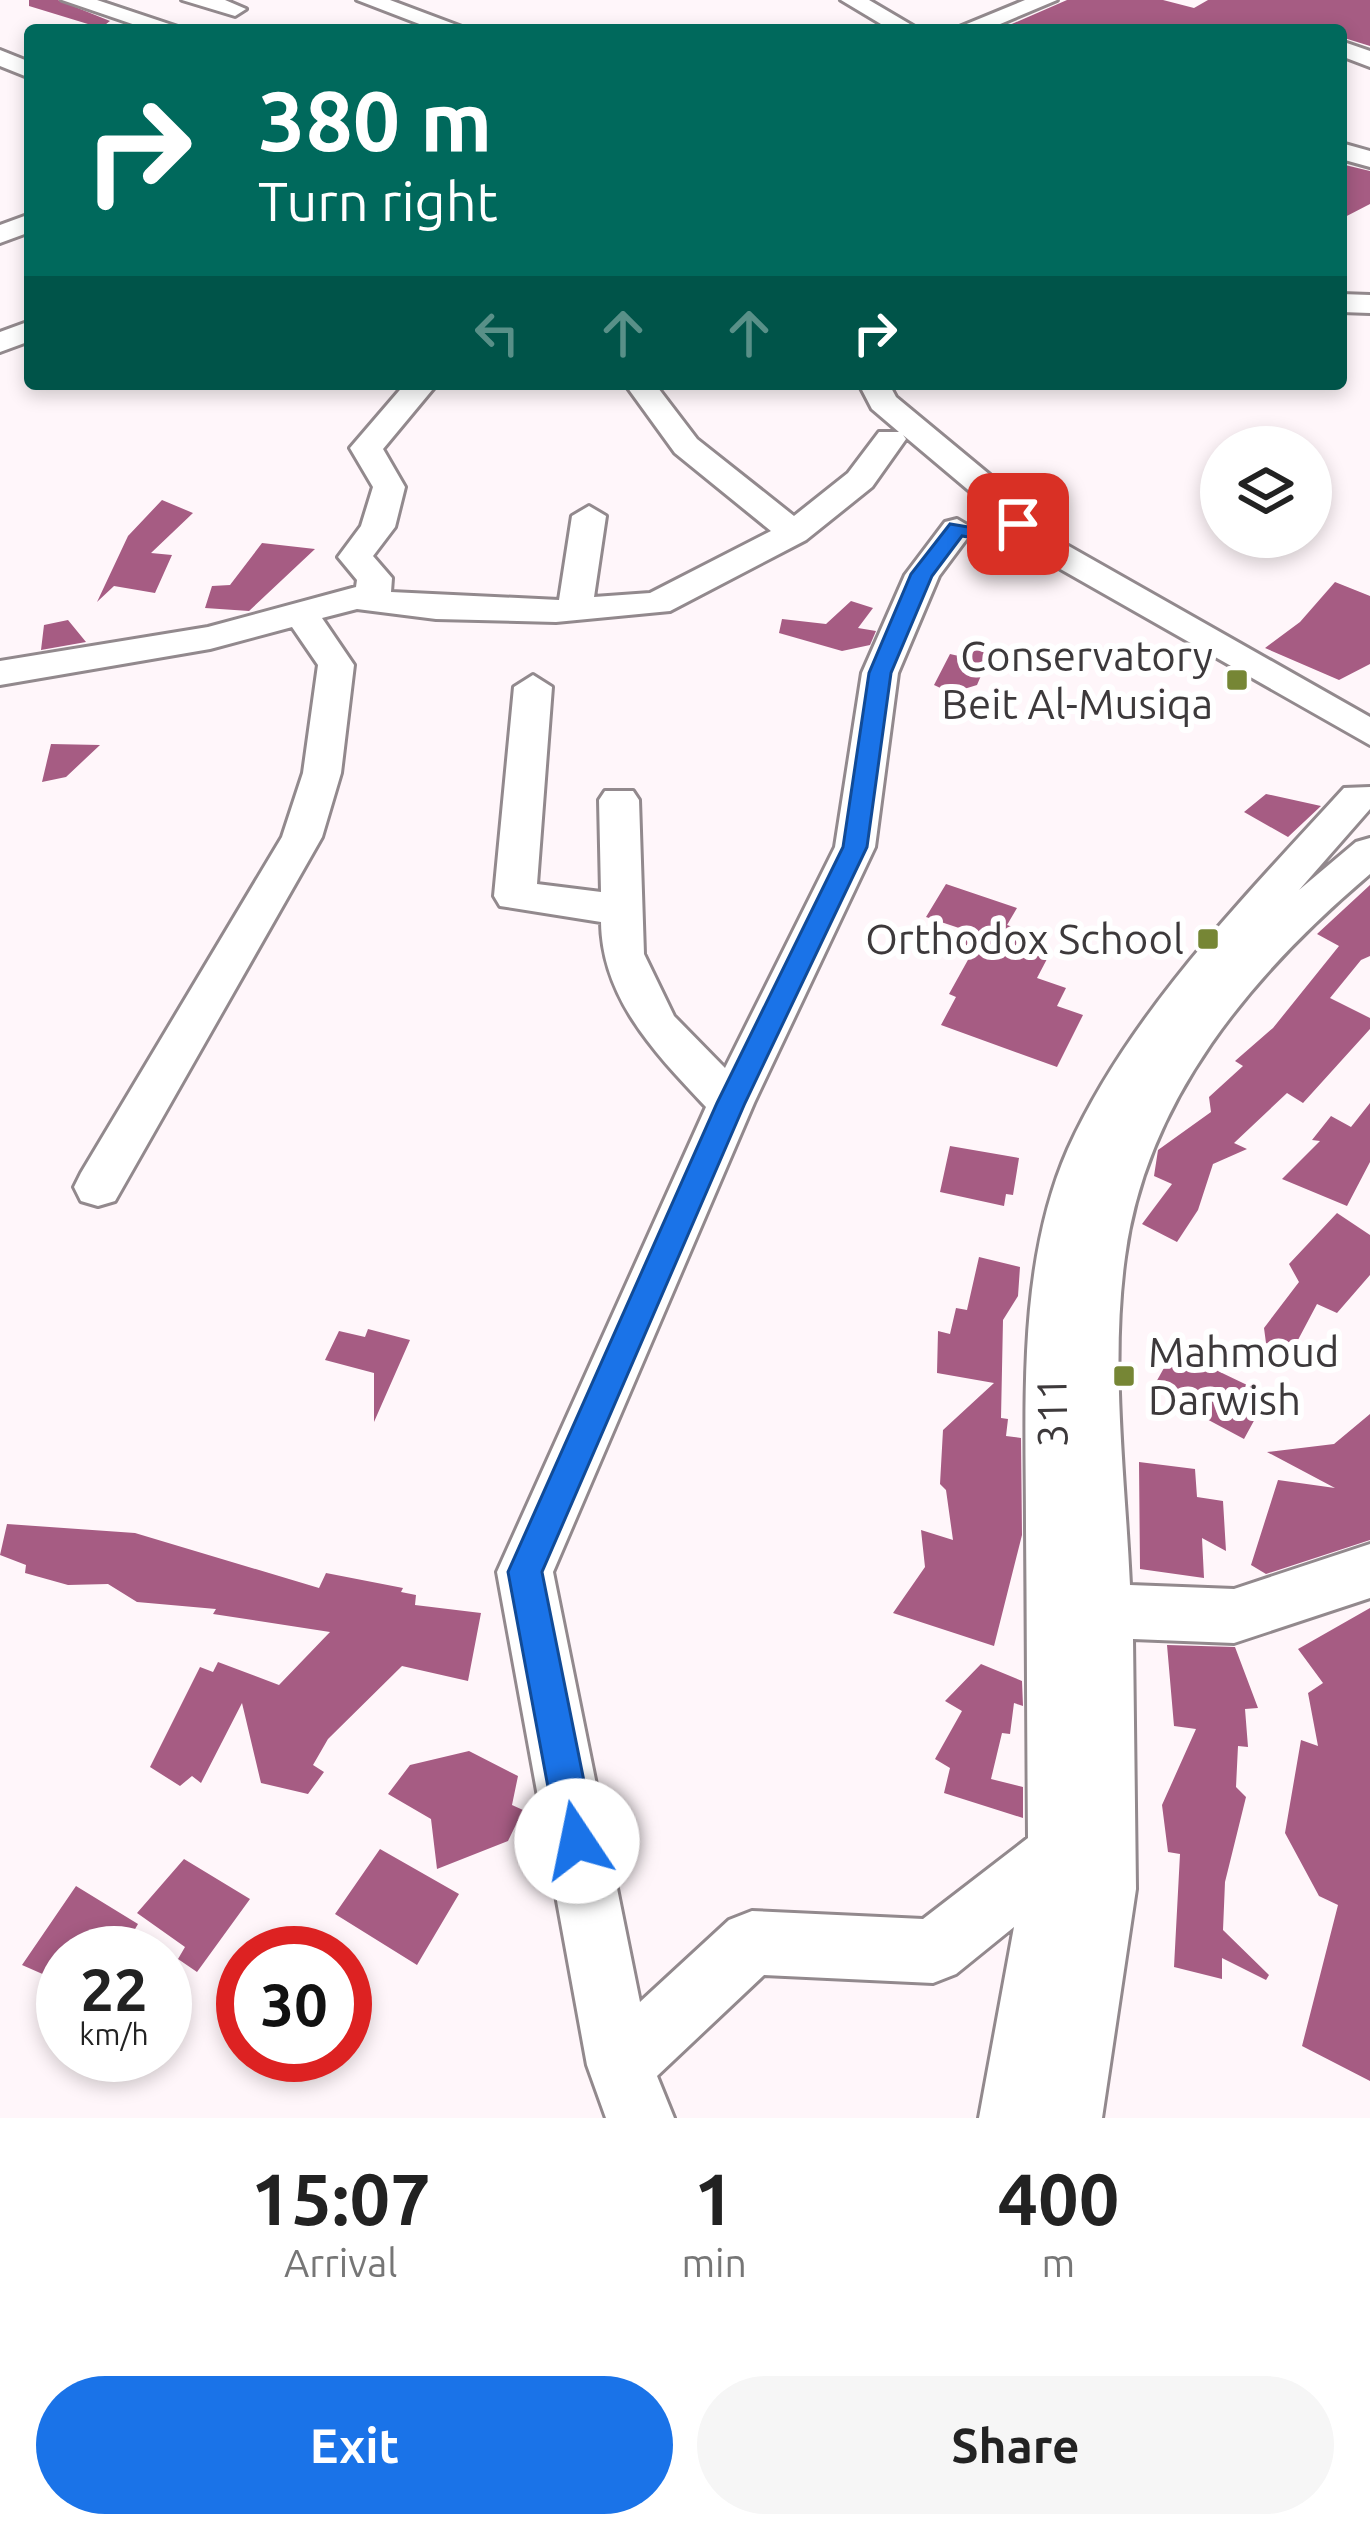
<!DOCTYPE html>
<style>
:root{--surface:#fff;--page:#f6f6f6;--text:#222;--muted:#767676;--accent:#1a73e8}
body{margin:0;font-family:Ubuntu,sans-serif;background:var(--page);color:var(--text);height:100vh;display:flex;flex-direction:column;font-size:45px;white-space:nowrap}
*{box-sizing:border-box;margin:0}
p{font-size:39px;color:var(--muted)}
.icon{flex:none;width:66px;height:66px;fill:none;stroke:currentColor;stroke-width:2;stroke-linecap:round;stroke-linejoin:round}
.map{position:relative;height:2118px;overflow:hidden}
.panel{display:flex;flex-direction:column;background:var(--surface);flex:1}
.panel>*{flex:none}
.guide{position:absolute;left:24px;top:24px;width:1323px;height:366px;border-radius:12px;box-shadow:0 6px 18px #0003;background:#00695c;color:#fff;overflow:hidden}
.controls{position:absolute;left:1200px;top:426px;display:grid;gap:24px}
.controls a{display:grid;place-items:center;width:132px;height:132px;border-radius:50%;background:var(--surface);box-shadow:0 6px 18px #0003;font-size:60px}
.speed{position:absolute;left:36px;top:1926px;display:flex;gap:24px;font-size:60px;font-weight:700;text-align:center}
.speed>*{display:grid;place-content:center;width:156px;height:156px;border-radius:50%;background:var(--surface);box-shadow:0 6px 18px #0003;line-height:1}
.speed small{font-size:30px;font-weight:400}
.speed .limit{border:18px solid #d22;background:#fff;color:#111}
.pin{position:absolute;display:grid;place-items:center;width:102px;height:102px;color:#fff;margin:-51px;border-radius:24px;box-shadow:0 6px 18px #0006}
.me{position:absolute;width:132px;margin:-66px;rotate:349deg;stroke-linejoin:round;filter:drop-shadow(0 0 9px #0008)}
.turn{display:flex;align-items:center;gap:42px;height:252px;padding:0 36px;font-size:54px}
.turn .icon{width:156px;height:156px;stroke-width:2.5}
.turn b{display:block;font-size:84px;line-height:102px}
.lanes{display:flex;align-items:center;height:114px;padding:0 36px;background:#0003;justify-content:center;gap:60px;direction:ltr}
.lanes .off{opacity:.35}
.eta{display:flex;justify-content:space-evenly;align-items:center;height:204px;text-align:center}
.eta b{font-size:72px;font-weight:700;line-height:84px}
.primary-button{display:flex;gap:24px;margin-top:auto;padding:24px 36px}
.primary-button a{flex:1;height:138px;border-radius:72px;background:var(--accent);color:#fff;font-size:48px;font-weight:700;line-height:138px;text-align:center}
.primary-button a+a{background:var(--page);color:var(--text)}
.map>svg:first-child{display:block}
.building{fill:#a65c83}
.lines{fill:none;stroke-linecap:round;stroke-linejoin:round}
.minor-casing{stroke:#92898d;stroke-width:6}
.minor{fill:#fff;fill-rule:evenodd}
.route{fill:#1a73e8;stroke:#114b97;stroke-width:3}
.poi-dot{fill:#768635;stroke:#fff;stroke-width:4.5}
.labels{text-anchor:middle;stroke-width:12;stroke-linejoin:round;paint-order:stroke}
.poi-label{font-size:42px;fill:#3d393b;stroke:#fff;text-anchor:end}
.street-label{font-size:42px;fill:#3d393b;stroke:#fff}
</style>
<div class="map">
<svg width="1370" height="2118" viewBox="0 0 1370 2118">
<rect width="100%" height="100%" fill="#fff6fa"/>
<path class="building" d="M29,0H58L110,21L101,28L29,6Z
M1067,0H1163L1194,8L1208,0H1370V46L1341,37V30H998Z
M1341,164L1370,171V204L1341,219Z
M162,500L193,513L151,553L172,555L155,593L114,586L97,602L128,536Z
M262,543L315,549L249,611L205,608L212,586L230,585Z
M1335,582L1370,596V664L1339,680L1265,648L1300,622Z
M851,601L873,608L858,628L876,631L870,645L842,651L779,633L782,619L826,624Z
M68,620L86,642L41,650L44,625Z
M966,648L992,650L977,685L951,693L934,685L950,654L963,657Z
M51,744L100,745L66,777L42,782Z
M1266,794L1321,806L1288,837L1244,812Z
M946,884L1017,908L1007,925L1027,932L1018,949L1047,959L1037,978L1066,988L1057,1006L1083,1015L1057,1067L941,1025L956,997L949,994L969,958L955,954L968,931L926,917Z
M1370,885V956L1361,960L1330,998L1370,1018V1029L1303,1103L1287,1093L1234,1143L1247,1149L1213,1164L1198,1210L1177,1242L1142,1224L1172,1184L1154,1176L1158,1150L1211,1112L1209,1097L1243,1066L1235,1061L1273,1028L1339,946L1317,934Z
M1370,1103V1162L1347,1206L1282,1179L1320,1141L1312,1140L1331,1116L1351,1127Z
M950,1146L1019,1158L1013,1195L1006,1194L1004,1206L940,1192Z
M1337,1213L1370,1235V1275L1337,1313L1317,1304L1290,1355L1266,1343L1264,1328L1299,1282L1289,1264Z
M979,1257L1020,1267L1018,1296L1003,1320L1001,1418L1008,1419L1006,1436L1021,1438L1022,1535L994,1646L893,1613L925,1567L921,1530L953,1540L946,1490L940,1484L943,1430L994,1383L937,1373L938,1331L950,1334L956,1308L967,1310Z
M368,1329L410,1340L374,1422V1373L325,1360L339,1331L365,1337Z
M1174,1350L1268,1395L1244,1439L1201,1416L1204,1409L1155,1384Z
M1370,1414V1540L1266,1574L1251,1565L1278,1480L1335,1488L1267,1452L1334,1444Z
M1139,1462L1195,1469L1197,1497L1223,1501L1226,1551L1202,1538L1204,1578L1140,1569Z
M7,1524L135,1533L319,1588L326,1573L403,1588L401,1592L416,1595L415,1605L481,1613L468,1681L402,1666L328,1739L313,1765L324,1772L308,1794L261,1783L242,1703L201,1783L192,1776L180,1786L150,1767L200,1667L213,1672L218,1662L279,1685L330,1632L213,1614L216,1609L137,1602L108,1584L68,1585L25,1573L26,1565L0,1555Z
M1370,1608V2081L1302,2046L1338,1905L1319,1896L1285,1833L1301,1740L1318,1746L1308,1693L1323,1683L1298,1649Z
M1167,1645L1235,1647L1258,1708L1245,1709L1248,1747L1238,1746L1236,1787L1246,1797L1225,1882L1223,1930L1269,1975L1266,1980L1222,1958V1979L1174,1967L1180,1854L1168,1852L1162,1805L1196,1729L1174,1726Z
M981,1664L1022,1681L1023,1706L1014,1703L1010,1734L1002,1733L991,1779L1023,1787V1818L944,1793L950,1768L935,1759L962,1711L945,1701Z
M469,1751L518,1776L512,1805L523,1810L508,1841L437,1869L431,1819L388,1794L410,1765Z
M380,1849L459,1894L417,1965L335,1914Z
M184,1859L250,1899L197,1972L178,1959L185,1947L137,1913Z
M76,1886L138,1924L121,1953H63V1983L22,1965Z"/>
<g class="lines">
<g class="minor-casing">
<path id="minor" d="M62,0H97L187,30H150Z
M182,0H225L246,9L235,16Z
M357,0H390L470,30H435Z
M841,0H869L920,30H891Z
M1025,0H1057L986,30H952Z
M1341,41L1370,51V67L1341,56Z
M0,50L30,62V78L0,66Z
M1341,143L1370,151V167L1341,159Z
M30,214V232L0,243V225Z
M1341,294L1370,295V313L1341,312Z
M30,321V341L0,352V332Z
M405,384H437L383,449L405,487L395,527L373,556L392,578L391,592L559,600L572,516L589,506L606,516L594,597L650,593L771,531L675,453L625,384H655L697,439L794,516L848,473L879,432H899L872,409L859,384H889L896,397L1025,504L1033,519L1058,540L1370,717V745L1034,554L1006,531L998,515L903,435L906,439L872,487L806,540L670,611L556,622L436,619L357,609L322,618L354,665L341,773L322,837L115,1201L98,1206L81,1201L74,1187L81,1173L282,837L303,773L318,665L292,627L210,649L0,685V661L208,627L356,587L357,580L338,557L361,526L373,487L350,448Z
M957,519L974,529L939,576L898,673L875,847L754,1103L553,1572L640,2002L729,1920L752,1911L923,1919L1028,1838C1027,1735 1027,1631 1026,1528C1026,1405 1017,1265 1068,1149C1130,1012 1244,898 1344,788L1370,787V809L1299,890L1356,842L1370,838V874C1252,974 1146,1099 1125,1257C1110,1365 1125,1476 1130,1585L1234,1589L1370,1544V1598L1234,1643L1133,1639L1136,1889L1102,2118H979L1014,1927L956,1974L933,1983L764,1975L657,2076L674,2118H606L587,2065L497,1572L706,1107C656,1054 602,999 601,922L500,906L494,896L514,687L533,675L552,687L537,884L601,892L599,800L605,791H633L639,800L644,954L674,1016L725,1068L835,847L862,673L905,575L945,522Z"/>
</g>
<use href="#minor" class="minor"/>
</g>
<path class="route" d="M1018,518L1028,524L1002,543L962,536L932,576L891,673L867,847L745,1103L542,1572L596,1841L590,1855L577,1860L564,1855L558,1841L508,1572L717,1103L843,847L869,673L911,574L950,524L992,531Z"/>
<g class="poi-dot">
<rect x="1225" y="668" width="24" height="24" rx="6"/>
<rect x="1196" y="927" width="24" height="24" rx="6"/>
<rect x="1112" y="1364" width="24" height="24" rx="6"/>
</g>
<g class="labels">
<g class="poi-label">
<text x="1213" y="671">Conservatory<tspan x="1213" dy="48">Beit Al-Musiqa</tspan></text>
<text x="1184" y="954">Orthodox School</text>
<text x="1148" y="1367" text-anchor="start">Mahmoud<tspan x="1148" dy="48">Darwish</tspan></text>
</g>
<g class="street-label">
<text transform="translate(1052 1412) rotate(-91)" y="15">311</text>
</g>
</g>
</svg>
<div class="controls">
<a><svg class="icon" aria-label="layers" viewBox="0 0 24 24"><path d="M12 4l9 5-9 5-9-5zM3 14l9 5 9-5"/></svg></a>
</div>
<div class="speed"><div>22<small>km/h</small></div><div class="limit">30</div></div>
<div class="pin" style="left:1018px;top:524px;background:#d93025"><svg class="icon" aria-label="arrive" viewBox="0 0 24 24"><path d="M6 21V4h12l-3 4 3 4H6"/></svg></div>
<svg class="me" style="left:577px;top:1841px" viewBox="-20 -20 40 40"><circle r="19" fill="#fff"/><path d="M0-13L10 11 0 6-10 11z" fill="#1a73e8"/></svg>
<div class="guide">
<div class="turn"><svg class="icon" aria-label="right" viewBox="0 0 24 24"><path d="M7 20v-9h11M14 6l5 5-5 5"/></svg><div><b>380 m</b>Turn right</div></div>
<div class="lanes"><svg class="icon off" aria-label="left" viewBox="0 0 24 24"><path d="M17 20v-9H6M10 6l-5 5 5 5"/></svg><svg class="icon off" aria-label="ahead" viewBox="0 0 24 24"><path d="M12 20V5M6 11l6-6 6 6"/></svg><svg class="icon off" aria-label="ahead" viewBox="0 0 24 24"><path d="M12 20V5M6 11l6-6 6 6"/></svg><svg class="icon" aria-label="right" viewBox="0 0 24 24"><path d="M7 20v-9h11M14 6l5 5-5 5"/></svg></div>
</div>
</div>
<section class="panel">
<div class="eta">
<div><b>15:07</b><p>Arrival</p></div>
<div><b>1</b><p>min</p></div>
<div><b>400</b><p>m</p></div>
</div>
<div class="primary-button"><a>Exit</a><a>Share</a></div>
</section>
